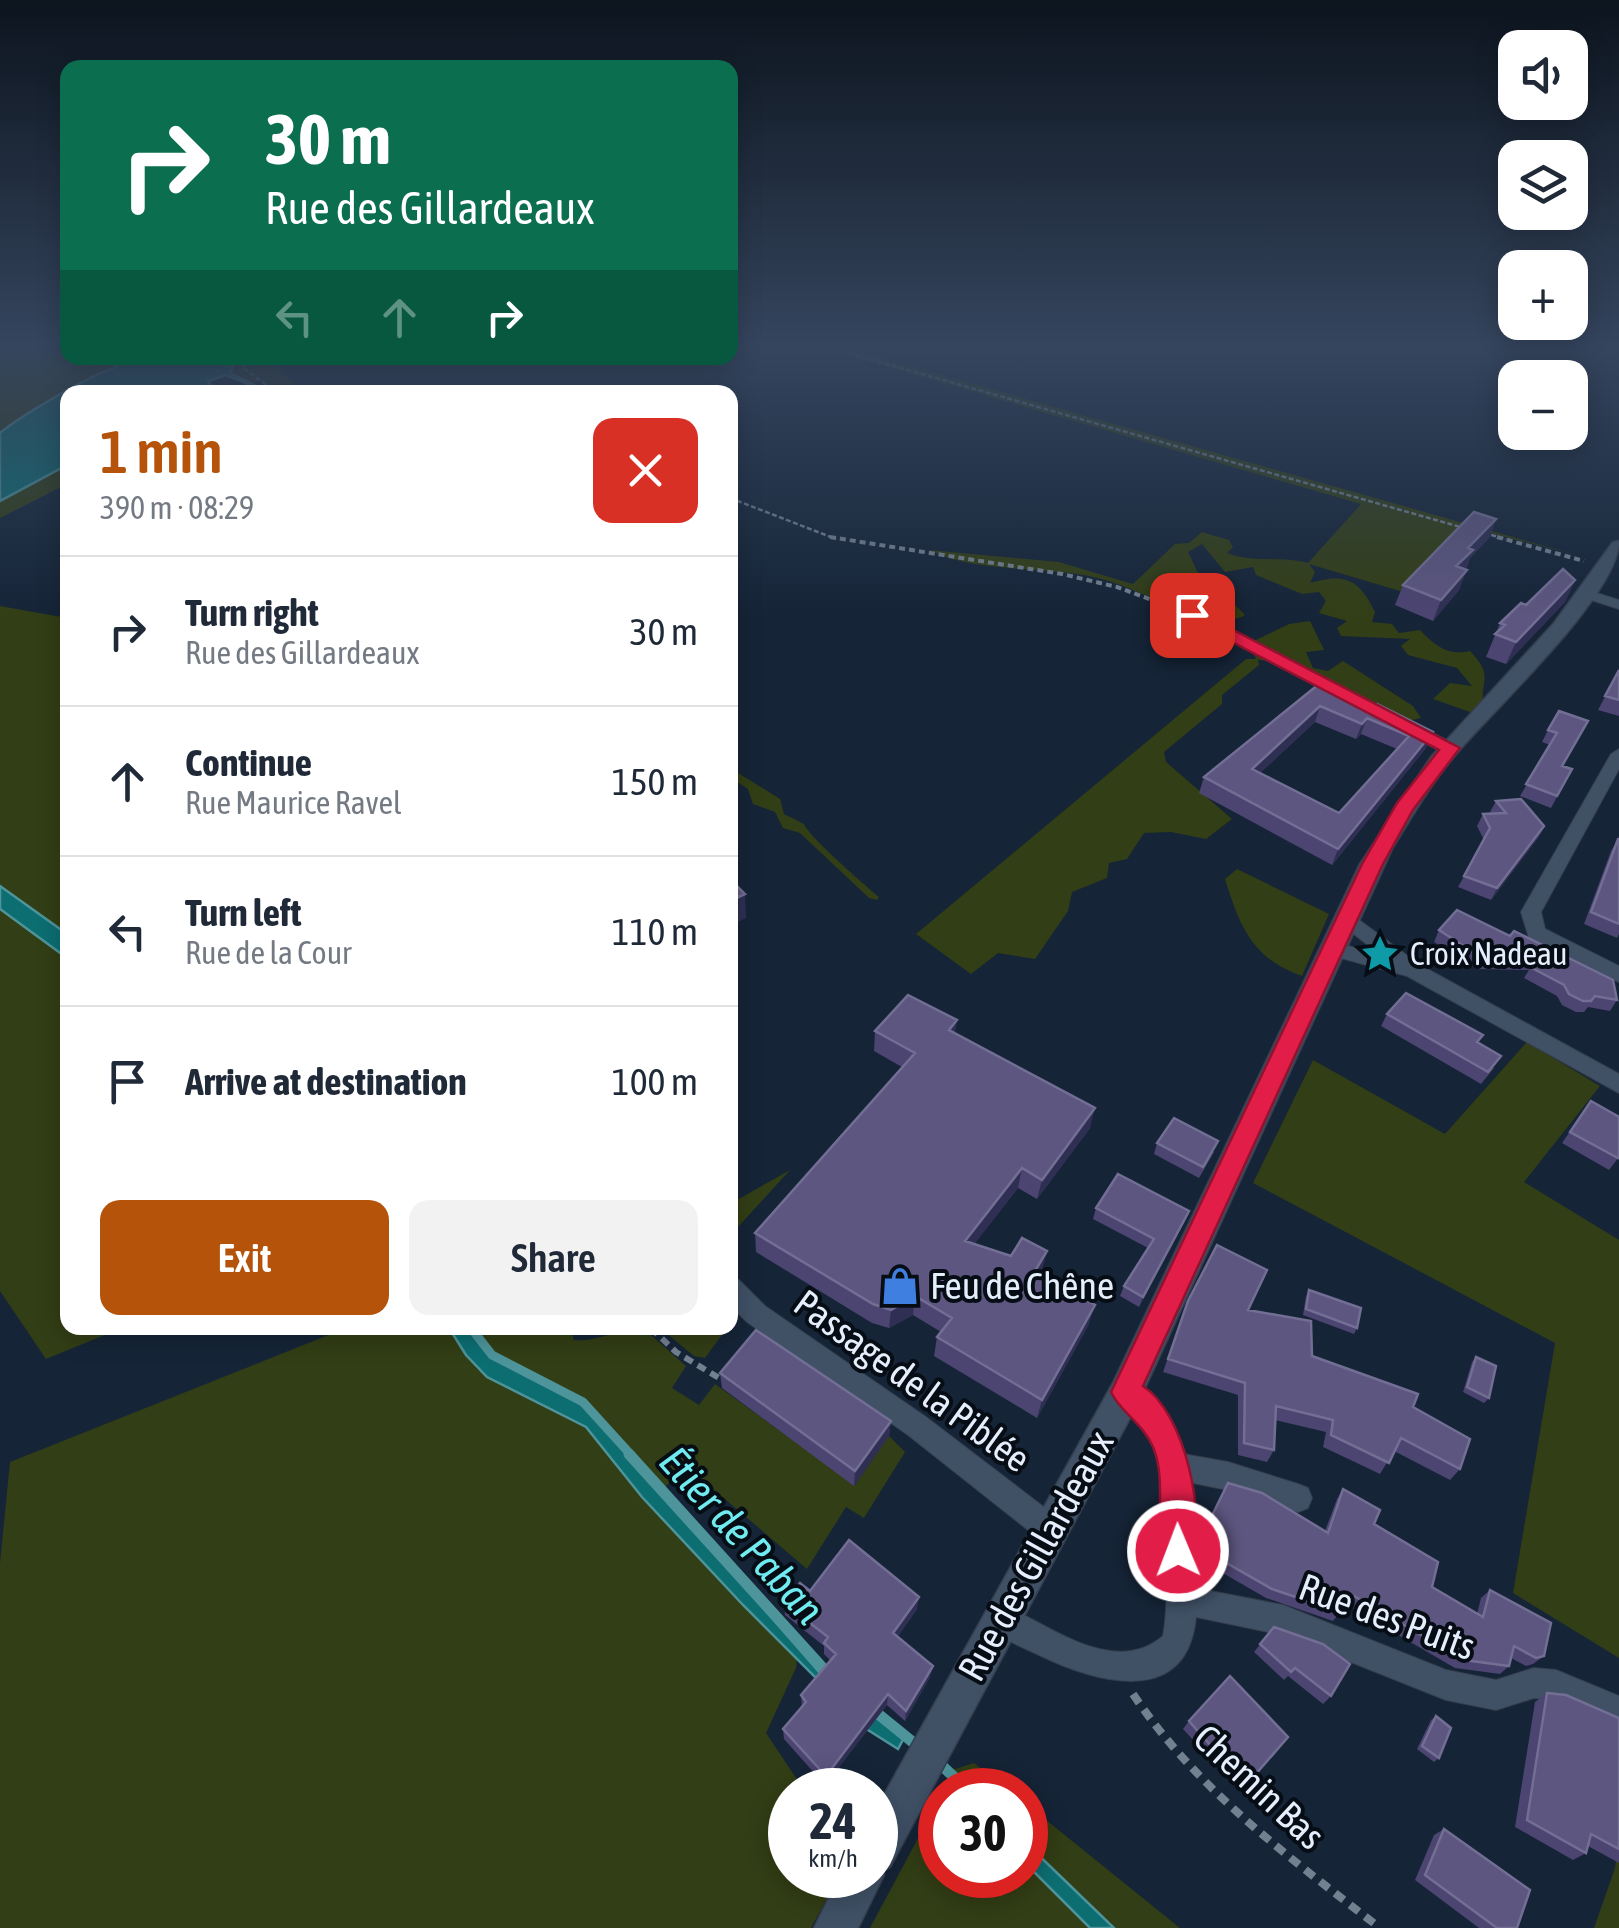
<!DOCTYPE html>
<meta charset="utf-8">
<style>
:root{--surface:#fff;--page:#f2f2f3;--text:#1f2937;--muted:#747a83;--line:#e0e1e3;--accent:#b45309}
body{margin:0;font-family:"Asap Condensed",sans-serif;background:var(--page);color:var(--text);height:100vh;display:flex;flex-direction:column;font-size:38px;white-space:nowrap}
*{box-sizing:border-box;margin:0}
p{font-size:32px;color:var(--muted)}
.icon{flex:none;width:55px;height:55px;fill:none;stroke:currentColor;stroke-width:2;stroke-linecap:round;stroke-linejoin:round}
.map{position:relative;flex:1;overflow:hidden}
.panel{position:absolute;left:60px;top:385px;width:678px;height:950px;display:flex;flex-direction:column;background:var(--surface);border-radius:20px;box-shadow:0 5px 25px #0003}
.panel>*{flex:none}
.top-card{position:absolute;left:60px;top:60px;width:678px;height:305px;border-radius:20px;box-shadow:0 5px 25px #0003;background:#0b6e4f;color:#fff;overflow:hidden}
.fabs{position:absolute;left:1498px;top:30px;display:grid;gap:20px}
.fabs a{display:grid;place-items:center;width:90px;height:90px;border-radius:20px;background:var(--surface);box-shadow:0 5px 25px #0003;font-size:50px}
.speed{position:absolute;left:768px;top:1768px;display:flex;gap:20px;font-size:50px;font-weight:700;text-align:center}
.speed>*{display:grid;place-content:center;width:130px;height:130px;border-radius:50%;background:var(--surface);box-shadow:0 5px 25px #0003;line-height:1}
.speed small{font-size:25px;font-weight:400}
.speed .limit{border:15px solid #d22;background:#fff;color:#111}
.pin{position:absolute;display:grid;place-items:center;width:85px;height:85px;color:#fff;margin:-42px;border-radius:20px;box-shadow:0 5px 15px #0006}
.me{position:absolute;width:110px;margin:-55px;rotate:359deg;stroke-linejoin:round;filter:drop-shadow(0 0 8px #0008)}
.turn{display:flex;align-items:center;gap:35px;height:210px;padding:0 40px;font-size:45px}
.turn .icon{width:130px;height:130px;stroke-width:2.5}
.turn b{display:block;font-size:70px;line-height:85px}
.lanes{display:flex;align-items:center;height:95px;padding:0 40px;background:#0003;justify-content:center;gap:50px;direction:ltr}
.lanes .off{opacity:.35}
.round{display:grid;place-items:center;flex:none;width:105px;height:105px;border-radius:20px;background:var(--page)}
.summary{display:flex;align-items:center;justify-content:space-between;height:170px;padding:0 40px}
h1{font-size:60px;font-weight:600;line-height:75px;color:var(--accent)}
.cta{display:flex;gap:20px;margin-top:auto;padding:20px 40px}
.cta a{flex:1;height:115px;border-radius:20px;background:var(--accent);color:#fff;font-size:40px;font-weight:600;line-height:115px;text-align:center}
.cta a+a{background:var(--page);color:var(--text)}
ul{padding:0;list-style:none}
li{display:flex;align-items:center;gap:30px;height:150px;padding:0 40px;border-top:2px solid var(--line)}
li div{flex:1}
li b{display:block;font-size:38px}
li em{font-style:normal}
.map>svg:first-child{display:block}
.green{fill:#323e15}
.water{fill:#0c6e71;stroke:#4d949b;stroke-width:2.5}
.lines{fill:none;stroke-linecap:round;stroke-linejoin:round}
.stream-far1{stroke:#4d949b;stroke-width:9}
.stream{stroke:#4d949b;stroke-width:11}
.minor-casing{stroke:#343e4f;stroke-width:2}
.tertiary-casing{stroke:#343e4f;stroke-width:3}
.path-far3{stroke:#738090;stroke-width:2.5;stroke-dasharray:5 2.5;stroke-linecap:butt}
.path-far2{stroke:#738090;stroke-width:4;stroke-dasharray:6 4;stroke-linecap:butt}
.path-far1{stroke:#738090;stroke-width:6;stroke-dasharray:9 6;stroke-linecap:butt}
.path{stroke:#738090;stroke-width:8;stroke-dasharray:11 8;stroke-linecap:butt}
.minor{fill:#405166;fill-rule:evenodd}
.tertiary{fill:#405166;fill-rule:evenodd}
.wall{fill:#4c4471;fill-rule:evenodd}
.shaded-wall{fill:#2f2f54}
.building{fill:#5d5680;stroke:#726e94;stroke-width:2.5;fill-rule:evenodd}
.route{fill:#e11d48;stroke:#92132f;stroke-width:2.5}
.labels{text-anchor:middle;stroke-width:8;stroke-linejoin:round;paint-order:stroke}
.poi-label{font-size:32px;fill:#e4eefc;stroke:#070d15;text-anchor:start}
.near-poi-label{font-size:38px;fill:#e4eefc;stroke:#070d15;text-anchor:start}
.near-street-label{font-size:38px;fill:#e4eefc;stroke:#070d15}
.near-water-label{font-size:42px;font-style:italic;fill:#70ecf1;stroke:#070d15}
</style>
<div class="map">
<svg width="1619" height="1928" viewBox="0 0 1619 1928">
<rect width="100%" height="100%" fill="#152437"/>
<path class="green" d="M0,347H67L68,358H122L115,368C91,374 19,416 0,433Z
M817,347L853,350L1580,556L1471,528L1407,593L1309,564L1315,572L1310,583C1345,573 1359,579 1375,612L1372,622L1392,624L1399,633L1420,630C1435,646 1448,656 1470,651C1496,678 1478,681 1484,707L1470,712L1433,699L1450,683L1472,686L1457,668L1408,655L1401,646L1410,639L1341,636L1337,628L1347,621L1319,613L1326,601L1319,592L1302,594L1256,575L1253,567L1225,572L1202,544L1188,552L1202,581L1165,582V591C1197,590 1223,588 1245,615C1221,633 1138,590 1109,581C1054,564 977,575 929,550L1059,562L1133,584L1175,544L1189,543L1202,532L1229,540L1233,547L1227,553C1255,564 1280,555 1308,563L1361,504Z
M237,358H279L284,375L303,392H280L262,381L252,384L230,373Z
M67,465V484L0,518V501Z
M0,606L67,618L68,1328H122L46,1359L0,1291Z
M1310,621L1324,650L1306,652L1313,668L1328,671L1343,661L1413,706L1421,718L1408,721L1324,687L1288,662L1258,660L1259,665L1222,695V704L1164,752L1166,762L1232,819L1206,839L1171,832L1144,833L1127,859L1109,863L1107,878L1072,892L1068,911L1035,959L998,953L971,974L916,934L1246,659H1256L1252,651L1256,640L1289,624Z
M730,768L780,799L784,814L804,824C809,837 864,884 879,897L877,900L869,898L800,833L783,828L775,812L753,804L748,789L730,777Z
M1237,869L1329,914L1302,976C1252,958 1240,927 1225,879Z
M1527,1042L1600,1086L1524,1182L1619,1240V1658L1513,1593L1555,1343L1253,1183L1313,1060L1445,1134Z
M790,1170L738,1227L730,1230V1204Z
M346,1328H452L477,1369L577,1418L797,1642L791,1653L797,1659L796,1668L766,1733L804,1790H790V1875H840L811,1928H0V1563L10,1462Z
M471,1328H570L574,1340C601,1342 617,1328 643,1328L686,1366L672,1388L699,1405L715,1384L855,1485L889,1436L905,1452L864,1518L846,1507L807,1569L685,1465L662,1491L583,1402L492,1355Z
M660,1328H727L705,1358L694,1356Z
M974,1763L1008,1790H944L949,1771Z
M940,1797V1875H1025V1803L1180,1928H870Z
M1619,1839V1928H1594L1615,1868Z"/>
<path class="water" d="M122,358H237L230,373L268,392L226,375L208,381L212,386L210,392H68L67,465L0,501V433C19,417 91,374 115,368Z
M0,886L67,934V958L0,909Z
M449,1328H471L492,1355L583,1402L820,1673L905,1736L898,1749L868,1730L743,1605L642,1497L586,1427L487,1377L466,1355Z
M1025,1842L1114,1928H1090L1025,1863Z"/>
<g class="lines">
<path class="stream-far1" d="M471,1328L492,1355L583,1402L632,1456"/>
<path class="stream" d="M629,1454L830,1676
M872,1709L920,1748
M939,1763L968,1790"/>
<g class="minor-casing">
<path id="minor" d="M1590,591L1619,600V609L1585,598L1583,595Z
M1192,611L1456,745L1458,749L1450,754L1444,753L1187,618L1185,615Z
M1619,749V769L1541,912L1545,929L1619,966V982L1529,938L1521,912L1611,754Z
M1347,911L1420,965L1619,1074V1093L1407,976L1326,954L1323,949L1326,944L1333,942L1379,954L1340,923L1337,918Z
M730,1277L739,1280L765,1306L926,1417L1062,1521L1066,1531L1062,1541L1052,1545L1042,1541L908,1435L747,1322L730,1305Z
M1126,1380C1157,1392 1174,1424 1183,1454L1228,1462L1298,1484L1308,1488L1312,1498L1308,1508L1298,1512L1228,1490L1188,1482L1195,1588L1283,1605L1446,1670L1496,1680L1534,1668L1556,1670L1619,1696V1727L1555,1700L1534,1698L1496,1710L1446,1700L1283,1635L1196,1617C1187,1710 1094,1682 1037,1654C1020,1646 996,1638 988,1620L993,1610L1003,1605C1050,1625 1114,1678 1163,1636C1171,1596 1168,1468 1148,1434C1138,1418 1120,1409 1113,1392L1117,1383Z"/>
</g>
<g class="tertiary-casing">
<path id="tertiary" d="M1619,541C1619,594 1495,708 1457,753C1432,782 1412,816 1392,849L1138,1403L890,1867L882,1870L884,1875L858,1928H814L840,1875H875V1811L1114,1381L1360,864L1431,757L1554,623L1613,542Z"/>
</g>
<path class="path-far3" d="M827,347L1464,528
M251,358L242,367L276,392
M730,498L836,539
M1484,533L1506,539"/>
<path class="path-far2" d="M830,537L1062,574L1117,587L1179,610
M1497,537L1584,561"/>
<path class="path-far1" d="M651,1328L676,1352L724,1381"/>
<path class="path" d="M1133,1694C1197,1790 1290,1858 1380,1928"/>
<use href="#minor" class="minor"/>
<use href="#tertiary" class="tertiary"/>
</g>
<path class="wall" d="M1496,519L1489,538L1470,558L1459,590L1433,621L1395,605L1403,585Z
M1575,580L1565,602L1506,664L1486,657L1500,623L1526,605Z
M1619,670V716L1598,710Z
M1319,684L1373,707L1426,748L1332,865L1199,793L1204,777ZM1315,722L1356,739L1361,734L1397,749L1339,813L1260,773Z
M1588,721L1563,766L1572,769L1551,808L1520,796L1550,745L1542,742L1548,730Z
M1496,801L1544,826L1538,838L1491,900L1458,887L1484,840L1477,826L1483,814H1492L1490,812Z
M1618,839L1619,934L1617,938L1584,924L1611,851Z
M1457,910L1617,1000L1610,1011L1588,1007L1584,1012H1576L1562,1005L1557,996L1524,978L1529,970L1476,969L1434,942L1439,930Z
M1387,1014L1494,1068L1481,1084L1381,1026Z
M875,1031L955,1033L1090,1128L1037,1199L1018,1188L974,1244L1042,1270L1040,1274L1089,1324L1037,1418L934,1356L937,1337L941,1332L913,1315L889,1328L872,1323L756,1252L755,1233L902,1067L874,1051Z
M1591,1101L1619,1157L1609,1170L1562,1143Z
M1157,1143L1214,1152L1199,1178L1154,1154Z
M1096,1208L1189,1211L1185,1221L1139,1307L1120,1296L1124,1286L1148,1248L1093,1219Z
M1309,1290L1357,1328L1354,1334L1303,1315L1306,1296Z
M1248,1310L1312,1356L1413,1407L1460,1469L1450,1480L1394,1451L1380,1474L1323,1447L1326,1432L1275,1420L1274,1450L1267,1462L1238,1455V1395L1163,1372L1183,1314Z
M1476,1357L1489,1398L1484,1403L1463,1392L1472,1362Z
M720,1373L891,1421L889,1436L854,1486L722,1388Z
M1228,1483L1325,1531L1337,1499L1343,1489L1432,1587L1477,1614L1481,1598L1490,1590L1544,1656L1533,1664L1526,1666L1511,1658L1509,1666L1500,1674L1455,1668L1343,1603L1340,1612L1333,1621L1266,1598L1197,1558L1196,1548Z
M810,1591L917,1609L898,1636L930,1677L905,1721L887,1705L825,1785L784,1739L783,1729L802,1707L801,1695L830,1660L824,1654V1646L785,1615L784,1603Z
M1274,1627L1331,1696L1323,1704L1288,1676L1284,1680L1254,1652Z
M1547,1693L1619,1718V1863L1588,1846L1586,1853L1573,1860L1515,1827L1535,1702Z
M1436,1716L1439,1758L1434,1762L1417,1749L1431,1720Z
M1189,1721L1288,1737L1248,1781L1211,1748L1206,1754L1183,1729Z
M1444,1829L1517,1928H1479L1415,1880L1434,1835Z"/>
<path class="shaded-wall" d="M1496,519L1489,538L1470,558L1466,569L1456,566L1468,548Z
M1467,570L1459,590L1433,621L1441,600Z
M1575,580L1565,602L1506,664L1516,642Z
M1320,706L1315,722L1247,785L1252,769Z
M1367,718L1361,734L1356,739L1362,724Z
M1433,732L1426,748L1332,865L1338,849Z
M1544,826L1538,838L1491,900L1497,888Z
M745,894L746,918L730,926V901Z
M957,1020L954,1041L949,1030Z
M1095,1108L1090,1128L1037,1199L1042,1180Z
M1022,1168L1018,1188L962,1260L965,1241Z
M1189,1211L1185,1221L1139,1307L1143,1297Z
M1047,1251L1042,1270L1030,1290L1035,1271Z
M915,1296L913,1315L889,1328L891,1310Z
M1095,1305L1089,1324L1037,1418L1042,1400Z
M891,1421L889,1436L854,1486L855,1471Z
M919,1597L917,1609L892,1644L893,1633Z
M933,1666L930,1677L905,1721L906,1711Z
M888,1694L887,1705L825,1785L826,1776Z"/>
<path class="building" d="M1474,512L1496,519L1468,548L1473,550L1456,566L1467,570L1441,600L1403,585Z
M1563,569L1575,580L1516,642L1495,634L1505,625L1500,623L1521,603L1526,605Z
M1619,670V700L1605,696Z
M1319,684L1373,707L1377,704L1433,732L1338,849L1204,777ZM1320,706L1362,724L1367,718L1409,736L1339,813L1252,769Z
M1559,711L1588,721L1562,766L1572,769L1557,796L1526,784L1557,733L1548,730Z
M1521,799L1544,826L1497,888L1464,876L1490,828L1483,814L1506,813L1496,801Z
M1618,839H1619V924L1591,912Z
M730,879L745,894L730,901Z
M1457,910L1510,936L1514,931L1613,980L1617,1000L1595,996L1591,1001H1583L1569,994L1564,985L1530,967L1537,959L1482,958L1439,930Z
M1406,993L1483,1035L1477,1042L1501,1056L1488,1072L1387,1014Z
M908,995L957,1020L949,1030L1095,1108L1042,1180L1022,1168L965,1241L1011,1256L1022,1238L1047,1251L1035,1271L1095,1305L1042,1400L937,1337L952,1318L915,1296L891,1310L873,1304L755,1233L915,1053L875,1031Z
M1591,1101L1619,1117V1156L1618,1158L1570,1132Z
M1174,1118L1218,1141L1203,1167L1157,1143Z
M1118,1174L1189,1211L1143,1297L1124,1286L1154,1239L1096,1208Z
M1217,1245L1267,1270L1248,1310L1311,1321L1312,1356L1418,1394L1413,1407L1470,1439L1460,1469L1401,1438L1389,1463L1331,1435L1333,1420L1276,1406L1274,1450L1244,1443L1245,1383L1168,1359L1188,1301Z
M1309,1290L1361,1308L1357,1328L1306,1309Z
M756,1330L891,1421L855,1471L720,1373Z
M1476,1357L1496,1366L1489,1398L1467,1387Z
M1228,1483L1262,1493L1328,1533L1343,1489L1380,1510L1374,1524L1438,1562L1432,1587L1483,1617L1490,1590L1551,1623L1544,1656L1536,1658L1514,1646L1509,1666L1464,1660L1347,1592L1340,1612L1272,1589L1202,1549L1201,1538Z
M849,1540L919,1597L893,1633L933,1666L906,1711L888,1694L826,1776L783,1729L806,1702L801,1695L836,1654L824,1643L828,1637L784,1603L800,1583L810,1591Z
M1274,1627L1323,1644L1350,1664L1331,1696L1295,1668L1291,1672L1260,1644Z
M1230,1676L1288,1737L1255,1775L1217,1741L1212,1747L1189,1721Z
M1547,1693L1566,1695L1619,1718V1849L1591,1834L1586,1853L1527,1820Z
M1436,1716L1451,1728L1439,1758L1422,1746Z
M1444,1829L1530,1890L1517,1928H1497L1425,1875Z"/>
<linearGradient id="sky" x2="0" y2="1"><stop stop-color="#0c141e"/><stop offset="0.56" stop-color="#35455e"/><stop offset="1" stop-color="#35455e" stop-opacity="0"/></linearGradient>
<rect width="1619" height="617" fill="url(#sky)"/>
<path class="route" d="M1186,611H1197L1460,748L1413,810L1383,864L1143,1386C1185,1413 1208,1518 1190,1563L1178,1567L1167,1563C1152,1527 1168,1483 1153,1447C1143,1423 1119,1411 1111,1392L1362,864L1397,803L1439,750L1186,618Z"/>
<defs>
<g id="sight-bare" transform="scale(3)"><path d="M0-6L1.8-2.2L6-1.7L2.9 1.2L3.7 5.4L0 3.3L-3.7 5.4L-2.9 1.2L-6-1.7L-1.8-2.2Z" fill="#0f9aa8" stroke="#070d15" stroke-width="2.5" paint-order="stroke"/></g>
<g id="shop-bare" transform="scale(3)"><path d="M-5-2.5h2.3a2.7 3.5 0 0 1 5.4 0H5L5.5 6h-11ZM-1.5-2.5h3a1.5 2.3 0 0 0-3 0Z" fill="#3f7fe0" stroke="#070d15" stroke-width="2.5" paint-order="stroke"/></g>
</defs>
<g fill-rule="evenodd">
<use href="#sight-bare" x="1380" y="954"/>
<use href="#shop-bare" x="900" y="1286"/>
</g>
<g class="labels">
<g class="poi-label">
<text x="1410" y="965">Croix Nadeau</text>
</g>
<g class="near-poi-label">
<text x="930" y="1299">Feu de Chêne</text>
</g>
<g class="near-street-label">
<text transform="translate(912 1381) rotate(36)" y="13">Passage de la Piblée</text>
<text transform="translate(1036 1556) rotate(-61)" y="13">Rue des Gillardeaux</text>
<text transform="translate(1387 1617) rotate(20)" y="13">Rue des Puits</text>
<text transform="translate(1259 1787) rotate(43)" y="13">Chemin Bas</text>
</g>
<g class="near-water-label">
<text transform="translate(742 1535) rotate(48)" y="15">Étier de Paban</text>
</g>
</g>
</svg>
<div class="fabs">
<a><svg class="icon" aria-label="sound" viewBox="0 0 24 24"><path d="M4 9h4l5-4v14l-5-4H4zM17 9q2 3 0 6"/></svg></a>
<a><svg class="icon" aria-label="layers" viewBox="0 0 24 24"><path d="M12 4l9 5-9 5-9-5zM3 14l9 5 9-5"/></svg></a>
<a>+</a>
<a>−</a>
</div>
<div class="speed"><div>24<small>km/h</small></div><div class="limit">30</div></div>
<div class="pin" style="left:1192px;top:615px;background:#d93025"><svg class="icon" aria-label="arrive" viewBox="0 0 24 24"><path d="M6 21V4h12l-3 4 3 4H6"/></svg></div>
<svg class="me" style="left:1178px;top:1551px" viewBox="-20 -20 40 40"><circle r="17" fill="#e11d48" stroke="#fff" stroke-width="3"/><path d="M0-11L8 9 0 5-8 9z" fill="#fff"/></svg>
<div class="top-card">
<div class="turn"><svg class="icon" aria-label="right" viewBox="0 0 24 24"><path d="M7 20v-9h11M14 6l5 5-5 5"/></svg><div><b>30 m</b>Rue des Gillardeaux</div></div>
<div class="lanes"><svg class="icon off" aria-label="left" viewBox="0 0 24 24"><path d="M17 20v-9H6M10 6l-5 5 5 5"/></svg><svg class="icon off" aria-label="ahead" viewBox="0 0 24 24"><path d="M12 20V5M6 11l6-6 6 6"/></svg><svg class="icon" aria-label="right" viewBox="0 0 24 24"><path d="M7 20v-9h11M14 6l5 5-5 5"/></svg></div>
</div>
<section class="panel">
<div class="summary"><div><h1>1 min</h1><p>390 m · 08:29</p></div><a class="round" style="background:#d93025;color:#fff"><svg class="icon" aria-label="close" viewBox="0 0 24 24"><path d="M6 6l12 12M18 6L6 18"/></svg></a></div>
<ul>
<li><svg class="icon" aria-label="right" viewBox="0 0 24 24"><path d="M7 20v-9h11M14 6l5 5-5 5"/></svg><div><b>Turn right</b><p>Rue des Gillardeaux</p></div><em>30 m</em></li>
<li><svg class="icon" aria-label="ahead" viewBox="0 0 24 24"><path d="M12 20V5M6 11l6-6 6 6"/></svg><div><b>Continue</b><p>Rue Maurice Ravel</p></div><em>150 m</em></li>
<li><svg class="icon" aria-label="left" viewBox="0 0 24 24"><path d="M17 20v-9H6M10 6l-5 5 5 5"/></svg><div><b>Turn left</b><p>Rue de la Cour</p></div><em>110 m</em></li>
<li><svg class="icon" aria-label="arrive" viewBox="0 0 24 24"><path d="M6 21V4h12l-3 4 3 4H6"/></svg><div><b>Arrive at destination</b></div><em>100 m</em></li>
</ul>
<div class="cta"><a>Exit</a><a>Share</a></div>
</section>
</div>
